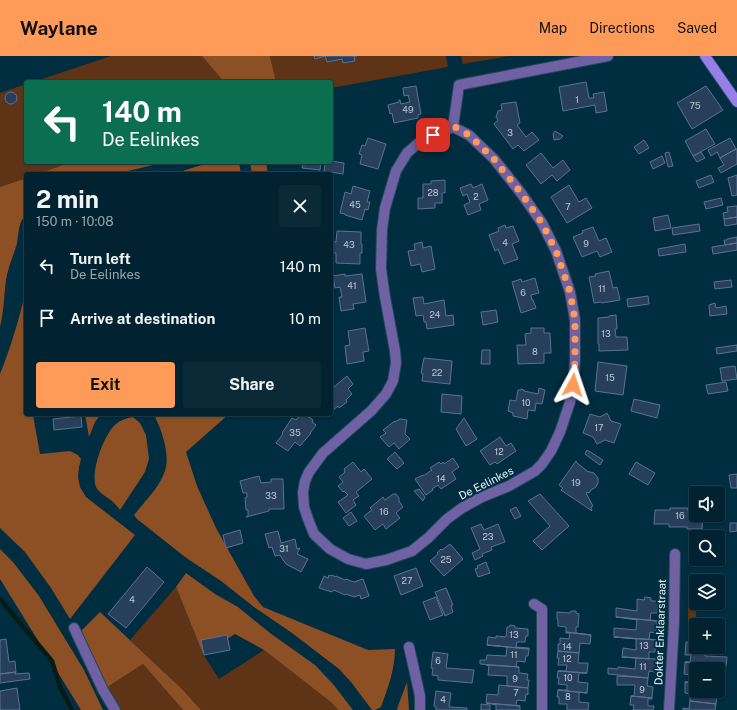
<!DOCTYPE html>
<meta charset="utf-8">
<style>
:root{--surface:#012230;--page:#0b2a38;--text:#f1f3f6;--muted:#96a4ab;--line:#233f4c;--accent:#fe9b59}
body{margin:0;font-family:"Public Sans",sans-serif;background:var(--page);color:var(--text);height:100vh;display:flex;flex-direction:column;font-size:15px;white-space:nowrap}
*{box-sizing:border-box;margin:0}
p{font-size:13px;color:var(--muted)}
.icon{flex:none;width:22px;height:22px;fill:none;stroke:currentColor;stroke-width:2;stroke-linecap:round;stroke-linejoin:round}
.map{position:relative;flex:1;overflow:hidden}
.sheet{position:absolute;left:24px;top:116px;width:309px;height:244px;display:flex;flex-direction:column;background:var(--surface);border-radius:4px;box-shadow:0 1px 3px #0004,0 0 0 1px var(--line)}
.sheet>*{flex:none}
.banner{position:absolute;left:24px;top:24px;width:309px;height:84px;border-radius:4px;box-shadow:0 1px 3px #0004,0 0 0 1px var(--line);background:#0b6e4f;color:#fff;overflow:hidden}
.tools{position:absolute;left:689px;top:430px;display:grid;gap:8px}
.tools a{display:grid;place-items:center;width:36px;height:36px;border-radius:4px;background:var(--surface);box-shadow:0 1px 3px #0004,0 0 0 1px var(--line);font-size:20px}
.pin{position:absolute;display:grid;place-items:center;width:34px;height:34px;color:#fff;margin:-17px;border-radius:8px;box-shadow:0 2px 6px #0006}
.me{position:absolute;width:44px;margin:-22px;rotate:5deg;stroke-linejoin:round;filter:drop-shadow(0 0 3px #0008)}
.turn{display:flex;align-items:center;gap:14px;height:84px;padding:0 12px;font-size:18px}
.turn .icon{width:52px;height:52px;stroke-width:2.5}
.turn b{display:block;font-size:28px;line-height:34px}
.round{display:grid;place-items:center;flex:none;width:42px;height:42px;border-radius:4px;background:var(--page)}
.headline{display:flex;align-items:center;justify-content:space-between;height:68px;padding:0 12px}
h1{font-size:24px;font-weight:700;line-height:30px}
.button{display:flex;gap:8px;margin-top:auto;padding:8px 12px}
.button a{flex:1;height:46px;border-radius:4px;background:var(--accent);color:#111;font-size:16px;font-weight:700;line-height:46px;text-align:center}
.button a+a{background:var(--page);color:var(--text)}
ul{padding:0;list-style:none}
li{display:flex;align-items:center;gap:12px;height:52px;padding:0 12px}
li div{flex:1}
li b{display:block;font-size:15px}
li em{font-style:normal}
header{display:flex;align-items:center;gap:24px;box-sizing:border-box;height:56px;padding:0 20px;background:var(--accent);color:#111}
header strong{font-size:19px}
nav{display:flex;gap:22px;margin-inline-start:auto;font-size:14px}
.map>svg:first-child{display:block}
.green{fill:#5e3316}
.forest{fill:#8d4f24}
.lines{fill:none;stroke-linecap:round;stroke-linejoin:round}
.stream{stroke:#041c15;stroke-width:4.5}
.building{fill:#283f5b;stroke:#597391}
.street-casing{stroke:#21495a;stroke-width:12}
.secondary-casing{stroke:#21495a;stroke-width:12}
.street{stroke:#6f61a3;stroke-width:10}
.secondary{stroke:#987ee9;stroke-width:10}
.route{stroke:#fe9b59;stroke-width:7;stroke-dasharray:0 12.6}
.labels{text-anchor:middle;stroke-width:4;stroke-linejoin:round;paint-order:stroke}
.number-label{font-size:9px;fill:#b9c8d4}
.street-label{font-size:11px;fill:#e9f6fd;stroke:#012d40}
</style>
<header>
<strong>Waylane</strong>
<nav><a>Map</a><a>Directions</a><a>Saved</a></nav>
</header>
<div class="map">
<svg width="737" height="654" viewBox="0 0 737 654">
<rect width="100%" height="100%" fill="#012d40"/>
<path class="green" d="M111,0H202L224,26H33Z
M270,0H446L448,11L331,32V26H276Z
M461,0H509L463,8Z
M26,28V106H71L37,118H26V122L0,131V37Z
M176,531L203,598L219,623L264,594L332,647L338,654H201L182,633L130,584Z
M688,542H696V574H688Z
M143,608L183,654H118L106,632Z"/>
<path class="forest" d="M202,0H270L276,26H224Z
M71,106H166L115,118H37Z
M211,106H239L241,118H173Z
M250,106H266L268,118H252Z
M26,122V158C18,167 19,176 17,187C14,199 8,211 6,224C4,239 4,255 0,271V131Z
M26,234V358H35L33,359L40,398L70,395L78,399L81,403L79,411L78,421L80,431L86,441L135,479L70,563L51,532L25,496L0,472V318C11,291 19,263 26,234Z
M85,358H101L95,366L89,381Z
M154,358H229L186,396L197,430L216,472L254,540L263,551L368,594L395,593C395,613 388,632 381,651L375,654H372L351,626L339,613L292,577L254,551L221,525L185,501L137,463L134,459C145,445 159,432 165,415C169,403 165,387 161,375C159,369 156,364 154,358Z
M133,361L140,367L146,379L149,403L145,416L120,454C118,451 115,448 112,445C107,441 98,436 96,431C90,416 104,378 116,368C121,364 126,362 133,361Z
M0,493L13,506L39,540L84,614L103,654H81L0,523Z
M186,517L215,538L238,551L270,577L315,609L333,628L353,654H338L332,647L264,594L235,578L203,598L176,531Z
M100,556L182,633L201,654H183L143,608L103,634L80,576Z
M407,626L409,654H397L398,650Z"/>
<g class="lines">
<path class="stream" d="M0,543L52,605L60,631L72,654"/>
</g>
<path class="building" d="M314,0H357H354L355,5L343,7L342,3L327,6L325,0L315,3Z
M586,26L589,42H594L593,38L604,36L607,55L596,57L595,49L563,55L559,31Z
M416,30L421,58L418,59V62L394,67L392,57L390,58L388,49L399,46V44H400L401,48L410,46L408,39L404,40L403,32Z
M706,30L723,54L692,73L677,47Z
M5 42a6 6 0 1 1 12 0a6 6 0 1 1-12 0Z
M516,46L520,67L517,69L526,81L532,76L539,84L524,95L518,89L513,93L494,68L498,64L496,61L498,55L502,54L501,48Z
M706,73L715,88L693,100L685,85Z
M555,75L563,80L560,83L554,84L553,78Z
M368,82L386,88L378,113L360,108L362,99L359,98L362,89L365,90Z
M730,82L736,93L720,102L717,96L711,100L708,94Z
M644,84L649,92L639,98L634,91Z
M736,93H737V108L721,117L718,112L724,109L720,102Z
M669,96L673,110L668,111L665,97Z
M701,96L705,102L697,106L693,100Z
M541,97L553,112L563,104L570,114L557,125L552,119L541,128L526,109Z
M662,100L665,107L653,113L650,106Z
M331,105L344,107L343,118L324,115L325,106H331Z
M303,106H321L320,114L302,112Z
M711,119L714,126L699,132L696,125Z
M737,119V139L732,140L728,122Z
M445,124V137H442V147H435V152L418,153V142H423V128H431V125Z
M471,128L473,132L482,128L488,144L479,148L481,154L468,159L464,149L470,146L467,138L463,140L460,132Z
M569,129L579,146L586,142L592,152L567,167L551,141Z
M353,130L370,135L367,146H370L368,154L365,153L362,164L345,159V158L340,157L345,136L351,138Z
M721,142L723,149L706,153L704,146Z
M736,150H737V161L724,163L723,157L728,156L727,151Z
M668,159L671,172L655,175L653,162Z
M737,161V168L725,170L724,163Z
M699,168L700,175L673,179L672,172Z
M505,169L506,172L513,170L519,185L512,188L518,203L504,208L498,193L495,195L489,179L499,175L498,172Z
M593,171L599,185L606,182L612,196L600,201L597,195L582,201L573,181L583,177L582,175Z
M337,175L361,176V188H362V197H360V208L336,207V197H331V186H336Z
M737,181V187L725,189L724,184H727V183Z
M422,186L423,192L431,190L435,213L422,216L420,208L411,210L408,195L415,194L414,188Z
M737,187V194L713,198L712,191Z
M685,188L686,196L659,200L658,193Z
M609,215L613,232L617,231L620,244L602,247L601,246L594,247L589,221L596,220L595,218Z
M345,218V220L362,218L366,246L353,248L354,253L341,255L339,241H342L340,231L335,232L333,220Z
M535,222L539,237L531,239L532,244H533L536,252L521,257L512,226L521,223L522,226Z
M731,224L732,231L715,233L714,226Z
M648,240L649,248L628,251L627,243Z
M423,241L424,248L444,244L446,260L453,259L454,269L427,273L426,266H424L423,259L416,260L413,242Z
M715,247L716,252L726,250L727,258L710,260L709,249Z
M496,254L498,266L483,269L481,256Z
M616,259L617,273H615L616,281H627L628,294L599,295V288H598V262L609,261V260Z
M365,272L369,295L363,296L364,305L347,308L345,290L350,289L348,275Z
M531,272H544V277H550L551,297H544V307L518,308L517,289H526L525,278L531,277Z
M737,289V295L717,298L716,292Z
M482,294H490V308H481Z
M424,302L452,305L450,328L422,325L423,318L421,317Z
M598,306L627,310L623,339L595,335Z
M735,310L737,323L722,325L720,312Z
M347,320L353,328L348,333L352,338L346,344L347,346L339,352L338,350L331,356V327L334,331Z
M726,326L728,335L708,338L706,329Z
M539,332L545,334L542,348L536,347L535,355L528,354L527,363L513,360V357L508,355L510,344L516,345L518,334H521V333L524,334V335L538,338Z
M442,338L462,340L461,358L441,356Z
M634,343L660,349L657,362L631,355Z
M607,357L611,365L621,368L614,387L605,384L597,388L593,381L583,377L590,358L600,361Z
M301,358L305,361L306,359L313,364L312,366L316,369L310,377H311L300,390L295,386L288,395L276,387L283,378L282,377L292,362L296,364Z
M81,360L82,371L54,374L53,363Z
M464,362L477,383L466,390L456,373Z
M400,363L407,364L405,378L410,383L399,393L394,387L389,391L380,381L386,377L383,374L395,365V366Z
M500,381L506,390L511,387L516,395L497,408L495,406L490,409L480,395Z
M587,394L603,404L600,409L585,398Z
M395,396L404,407L397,413L387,403Z
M453,402L459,411L452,416L456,423L441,433L438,429L432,433L433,434L426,439L415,423L423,419V420L432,414L430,412L439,406L441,408L443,406L444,408Z
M576,405L577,407L586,414V415L594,417L598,422V427L596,431L591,434L589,437L587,436L586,437L593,450L591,451L592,455L561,434L563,432L559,429Z
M353,406L361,416L364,413L372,423L356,436L359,440L353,444L356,449L346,457L338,446L348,439L344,435L343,436L338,430L343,426L339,421L345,416L344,413Z
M636,406L655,417L648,429L629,418Z
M737,418V432H731L729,419Z
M259,420L261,427L271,426V423H283L284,453H269V455L246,461L248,460V454H246L245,442L247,441V437H243L240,425Z
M419,433L425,441L423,445L414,435Z
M393,438H396L399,442V445L403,451L396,457L400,462L386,473L383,468L375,474L364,460L372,454L370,452L383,441L385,444Z
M540,438L569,470L542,494L533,485L550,470L528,445Z
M516,451L521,460L515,463L510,454Z
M670,452H688V455H696V459H703L702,473H687V471H669V468H654L655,454H670Z
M351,456L357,465L349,470L343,462Z
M730,467H737V475L730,476Z
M481,468L484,474L498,468L505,486L491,491L492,494L482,498L483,500L475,504L472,497L480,493L471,472Z
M240,474L243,487L226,492L223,479Z
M278,475L281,487L295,483L297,493L300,492L297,498L308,503L301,516L286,508L283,504L280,499L275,500L272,491L269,492L265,478Z
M450,488L463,503L444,520L430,505L438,498L437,497L441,493L442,494Z
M486,506L490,517L478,521L475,513L478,512L477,510Z
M147,511L164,526L126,572L108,558Z
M416,512L423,530L401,539L394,520Z
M329,519L331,520L332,519L336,521V520L345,524L346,523L354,526L363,523L369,540L361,543L360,539L354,541L346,538L345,539L334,534L332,536L319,532L324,520L328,522Z
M446,532L453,549L451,550L453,556L445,560L435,536Z
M436,541L443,559L430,564L423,546Z
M645,541L651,542V545H658L657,557H651L650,564L657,565L616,561V552L637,555V543L644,544Z
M571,555H576V557L579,558L578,571H576V577L591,579L566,576V571L558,570V564L557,563V556L570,557Z
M616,561L657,565L656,577L650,576L649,583L656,584L614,581V572L636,574L637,564Z
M510,569L515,570V572L528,573V580H526L525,586H517L516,591L529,592V593L487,589L488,581L496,582V580L506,581L507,571H509Z
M566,576L591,579L590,588L580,587L579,597L558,595V588H560V582L569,583L570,577H566Z
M227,579L230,594L204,599L201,584Z
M614,581L656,584L655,596H649V603L622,601L623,592L636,594V583Z
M6,583L9,606L15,605L16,616L0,618V584Z
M693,584L696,585V591H705V600L727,601L726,610L685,606H690L691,599H685L686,586L693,587Z
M487,589L529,593L528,600H526L525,606L517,605L516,611H519L480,608V604H486L487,599L506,600L507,591Z
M558,595L579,597L578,607H588L587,617L558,615H566L567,609H558L559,602H557Z
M433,596L448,598L446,612L474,614L472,627L438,624V620L432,619L433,612H431Z
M622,601L656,603L655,616L649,615L648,622L608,618V612L618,613V611L635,613L636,602Z
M685,606L726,610L705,608V613H696V627L685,626H690V619L684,618Z
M486,609L519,611V617L528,618L527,624H529L528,632L507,630V620L488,619L489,609Z
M558,615L587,617H579L578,626L588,627L587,637L558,634H567V629L558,628L559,622H557Z
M16,616L15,618L29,617L30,623L0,627V618Z
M617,620L648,622L647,630L653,631L652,642L631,640H634L635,629H617Z
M685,626L696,627V635H705L704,638L717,639L716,648L690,645V638L685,637Z
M499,629L528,632V639L526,638L525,645L517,644L516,649L520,650L486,647L487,638L498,639Z
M17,632L20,654H0V635Z
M558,634L587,637L579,636V646L589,647L588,654H567V648H559V641H557Z
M436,635L451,637L449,651L467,652V654H436V651L434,650Z
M631,640L652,642V643H648V650H654L653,654H633L634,649H630Z
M690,645L716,648L715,654H683V652L689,653Z
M486,647L520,650V654H496V649Z
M481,648L490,649V654H481Z"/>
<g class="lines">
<g class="street-casing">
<path id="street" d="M453,71L469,79L494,103L521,137L542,167L556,195L570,236L575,264V304L573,329L570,346L560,376L551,395L542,408L535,415L509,430L482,441L462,452L447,463L428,482L412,495L386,504L366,508L348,503L330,493L314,478L308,463L304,451L303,436L305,425L309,416L323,397L371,355L386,338L393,325L396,307L395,295L385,241L381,213L382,174L385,152L396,115L407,97L423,83Z
M453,71L459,29L608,0
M534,548L542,553V654
M74,572L103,634L115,654
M409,591L420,640V654
M669,654L674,567L675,498"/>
</g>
<g class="secondary-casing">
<path id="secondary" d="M705,0L737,46"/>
</g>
<use href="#street" class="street"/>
<use href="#secondary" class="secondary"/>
</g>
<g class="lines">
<path class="route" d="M433,79L453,70L469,79L494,103L521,137L542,167L556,195L570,236L575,264V304L573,329"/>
</g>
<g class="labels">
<g class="number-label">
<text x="577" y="47">1</text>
<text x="695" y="53">75</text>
<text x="408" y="57">49</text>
<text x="510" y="80">3</text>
<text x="433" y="140">28</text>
<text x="476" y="144">2</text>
<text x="355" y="152">45</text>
<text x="568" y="154">7</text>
<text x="505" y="190">4</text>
<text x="586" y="191">9</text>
<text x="349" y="192">43</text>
<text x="352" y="233">41</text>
<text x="602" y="236">11</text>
<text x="523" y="240">6</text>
<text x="435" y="262">24</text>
<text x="606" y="281">13</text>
<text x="535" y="299">8</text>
<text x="437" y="320">22</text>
<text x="610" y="325">15</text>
<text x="526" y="350">10</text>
<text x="599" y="375">17</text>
<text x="295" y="380">35</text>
<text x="499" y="399">12</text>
<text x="441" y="426">14</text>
<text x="576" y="430">19</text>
<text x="271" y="443">33</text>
<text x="384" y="459">16</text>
<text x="680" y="463">16</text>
<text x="488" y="484">23</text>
<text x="284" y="496">31</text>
<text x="446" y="507">25</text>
<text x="407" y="528">27</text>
<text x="132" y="547">4</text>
<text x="514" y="582">13</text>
<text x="644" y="593">13</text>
<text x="567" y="594">14</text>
<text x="514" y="602">11</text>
<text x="567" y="606">12</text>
<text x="438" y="608">6</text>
<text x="643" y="614">11</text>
<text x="568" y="625">10</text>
<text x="515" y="626">9</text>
<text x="642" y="637">9</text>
<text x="516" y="640">7</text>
<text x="568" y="644">8</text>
<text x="443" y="647">4</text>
</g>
<g class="street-label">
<text transform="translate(486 427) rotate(-27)" y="4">De Eelinkes</text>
<text transform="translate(660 576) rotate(-88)" y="4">Dokter Enklaarstraat</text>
</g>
</g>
</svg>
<div class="tools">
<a><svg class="icon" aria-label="sound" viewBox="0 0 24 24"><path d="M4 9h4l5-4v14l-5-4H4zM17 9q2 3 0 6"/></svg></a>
<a><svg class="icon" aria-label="search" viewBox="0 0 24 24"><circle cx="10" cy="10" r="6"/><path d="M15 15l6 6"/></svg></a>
<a><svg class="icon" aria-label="layers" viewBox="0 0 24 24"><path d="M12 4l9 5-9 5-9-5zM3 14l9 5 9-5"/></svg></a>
<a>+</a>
<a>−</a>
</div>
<div class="pin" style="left:433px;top:79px;background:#d93025"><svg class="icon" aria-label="arrive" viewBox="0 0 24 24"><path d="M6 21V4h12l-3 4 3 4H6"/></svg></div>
<svg class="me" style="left:573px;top:329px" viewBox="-20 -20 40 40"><path d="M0-17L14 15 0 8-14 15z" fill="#fe9b59" stroke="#fff" stroke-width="4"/></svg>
<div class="banner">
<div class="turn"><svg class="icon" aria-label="left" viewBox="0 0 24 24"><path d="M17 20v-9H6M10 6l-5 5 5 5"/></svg><div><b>140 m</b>De Eelinkes</div></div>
</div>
<section class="sheet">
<div class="headline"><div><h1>2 min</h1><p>150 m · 10:08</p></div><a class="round"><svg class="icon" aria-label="close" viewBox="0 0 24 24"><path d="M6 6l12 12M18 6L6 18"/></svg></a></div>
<ul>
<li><svg class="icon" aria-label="left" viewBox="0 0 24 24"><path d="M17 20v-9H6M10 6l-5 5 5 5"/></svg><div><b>Turn left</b><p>De Eelinkes</p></div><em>140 m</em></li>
<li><svg class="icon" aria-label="arrive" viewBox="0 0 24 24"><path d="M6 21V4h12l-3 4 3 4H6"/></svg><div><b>Arrive at destination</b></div><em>10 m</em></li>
</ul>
<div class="button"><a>Exit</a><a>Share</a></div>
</section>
</div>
